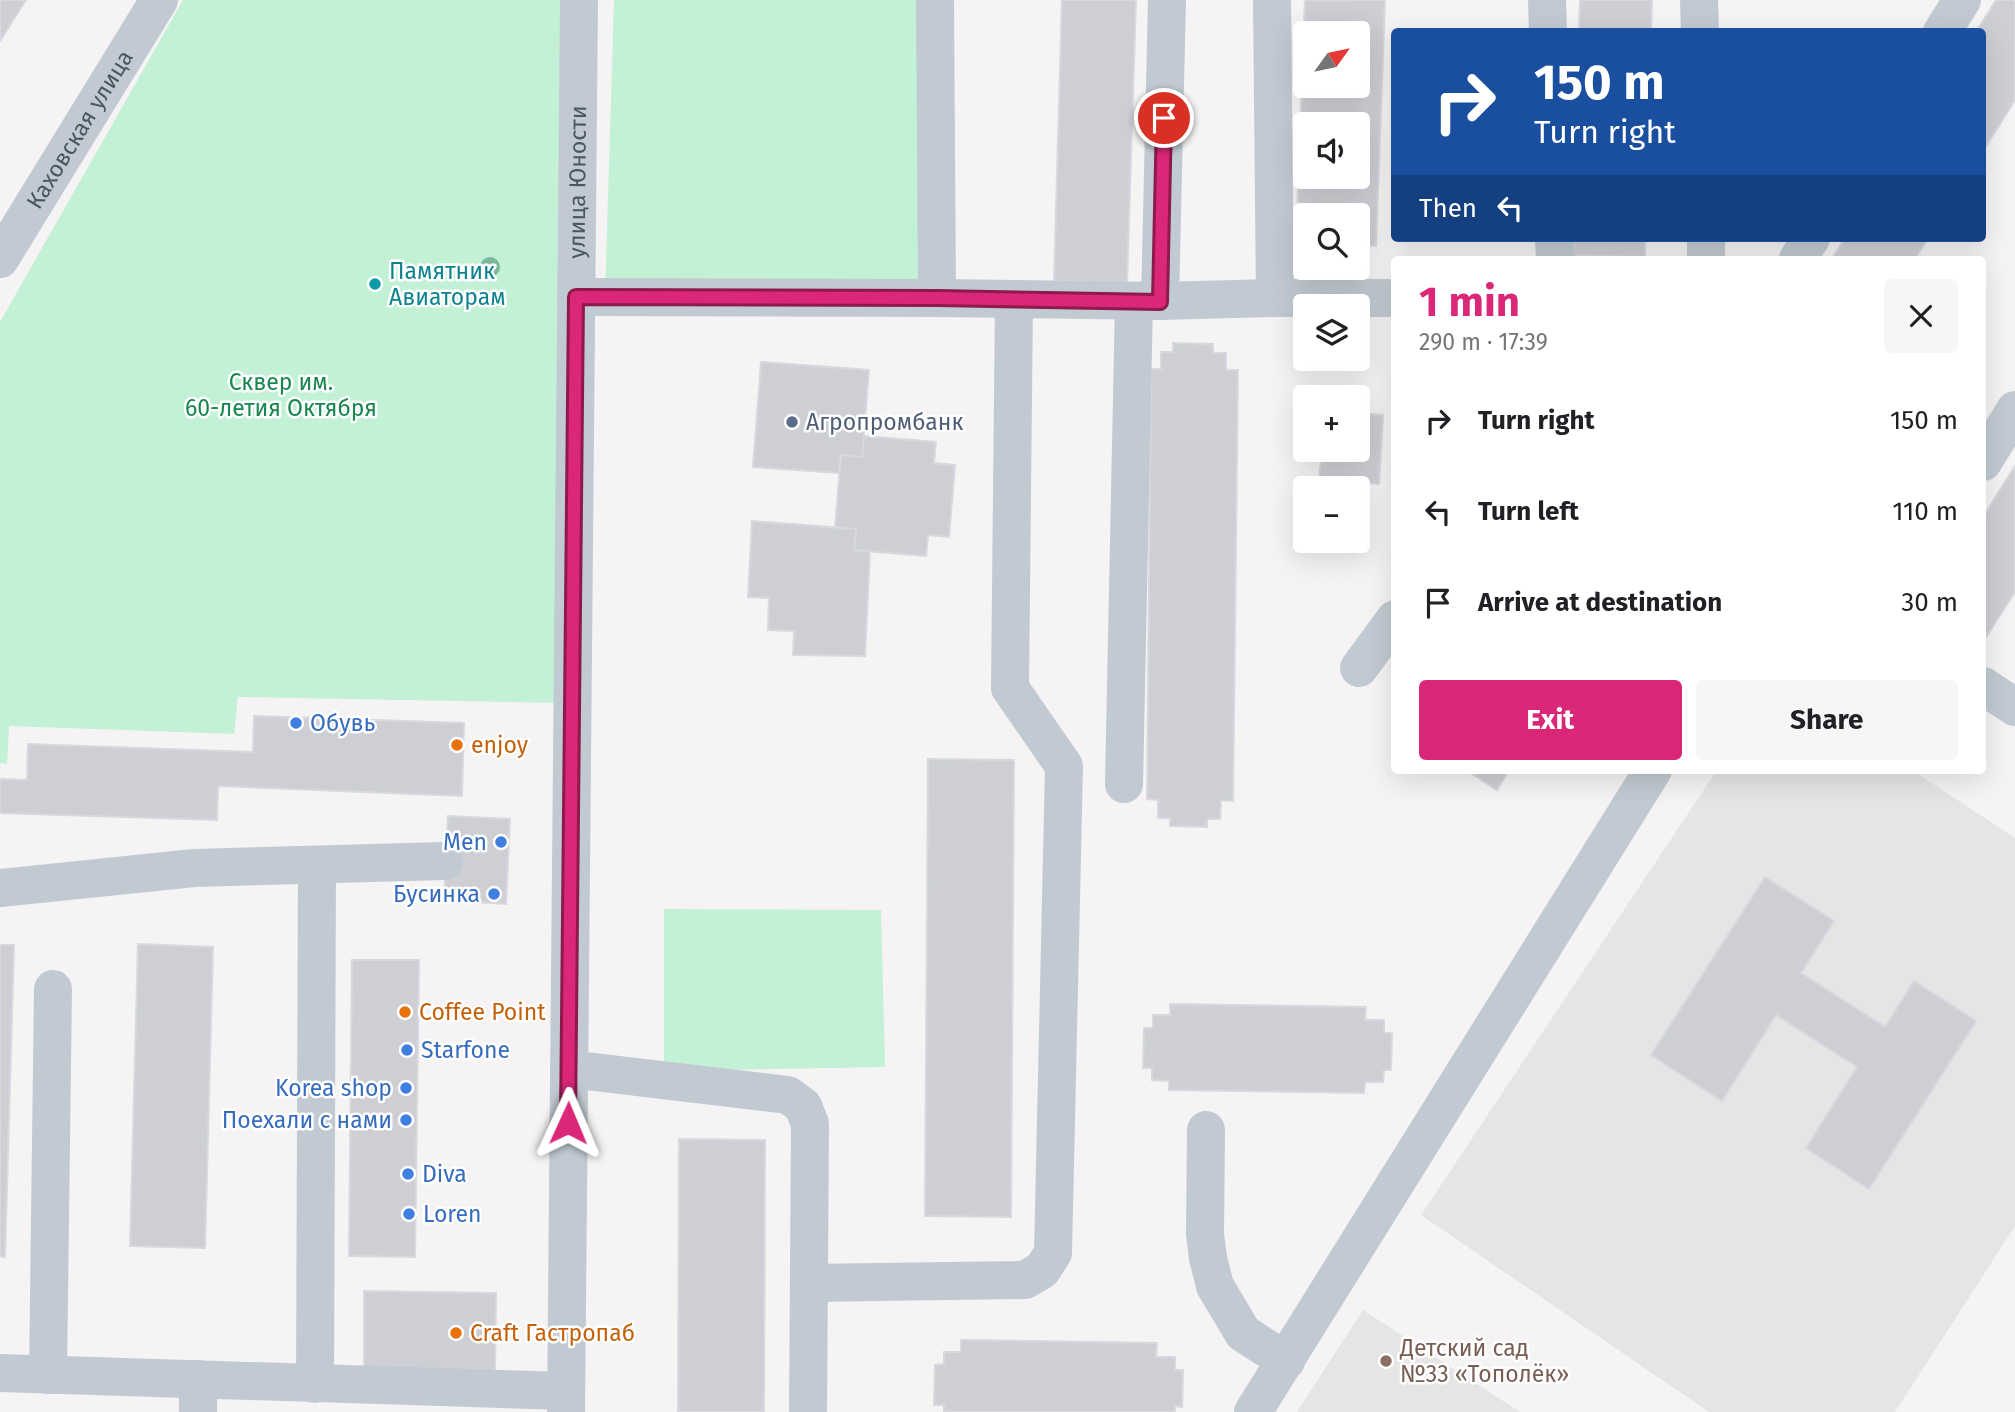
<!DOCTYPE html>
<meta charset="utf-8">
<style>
:root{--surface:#fff;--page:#f6f6f6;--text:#202124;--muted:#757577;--accent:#db2777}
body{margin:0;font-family:"Fira Sans",sans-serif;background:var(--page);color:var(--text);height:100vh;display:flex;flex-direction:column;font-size:26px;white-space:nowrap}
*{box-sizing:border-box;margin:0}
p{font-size:23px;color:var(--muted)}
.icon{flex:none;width:38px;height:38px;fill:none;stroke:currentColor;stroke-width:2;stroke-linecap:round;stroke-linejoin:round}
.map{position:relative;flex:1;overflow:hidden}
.panel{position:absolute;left:1391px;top:256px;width:595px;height:518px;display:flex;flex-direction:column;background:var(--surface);border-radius:7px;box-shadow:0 7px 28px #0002}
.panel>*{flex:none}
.top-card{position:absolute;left:1391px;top:28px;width:595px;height:214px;border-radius:7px;box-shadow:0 7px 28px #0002;background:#1a4fa0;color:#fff;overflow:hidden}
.needle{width:46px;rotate:57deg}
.controls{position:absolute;left:1293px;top:21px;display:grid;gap:14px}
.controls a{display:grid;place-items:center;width:77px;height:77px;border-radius:7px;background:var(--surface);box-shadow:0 7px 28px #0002;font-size:35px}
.pin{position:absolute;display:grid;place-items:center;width:60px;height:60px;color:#fff;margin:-30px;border:4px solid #fff;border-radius:50%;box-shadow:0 2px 7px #0007}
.me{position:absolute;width:77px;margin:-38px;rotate:1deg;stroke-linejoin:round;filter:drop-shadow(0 0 5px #0008)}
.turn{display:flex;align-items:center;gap:24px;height:147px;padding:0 28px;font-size:32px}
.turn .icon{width:91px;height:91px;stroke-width:2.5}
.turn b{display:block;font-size:49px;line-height:60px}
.then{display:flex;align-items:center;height:66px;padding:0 28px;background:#0003;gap:14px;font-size:26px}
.round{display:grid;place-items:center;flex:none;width:74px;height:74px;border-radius:7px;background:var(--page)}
.head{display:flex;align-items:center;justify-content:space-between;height:119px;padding:0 28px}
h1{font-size:42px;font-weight:700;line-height:52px;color:var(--accent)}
.cta{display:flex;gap:14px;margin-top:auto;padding:14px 28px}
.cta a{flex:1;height:80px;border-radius:7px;background:var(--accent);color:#fff;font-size:28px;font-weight:700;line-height:80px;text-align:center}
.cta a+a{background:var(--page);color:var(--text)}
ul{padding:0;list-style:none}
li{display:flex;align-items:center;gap:21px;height:91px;padding:0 28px}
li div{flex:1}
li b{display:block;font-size:26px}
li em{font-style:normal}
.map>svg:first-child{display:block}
.education{fill:#e6e4e5}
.green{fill:#c3f1d5}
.building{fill:#cdcfd5;stroke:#d7d9de;stroke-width:2;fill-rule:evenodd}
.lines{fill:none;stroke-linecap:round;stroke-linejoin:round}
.minor{stroke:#c1cad2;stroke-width:38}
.tree{fill:#7bb799}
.route-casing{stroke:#8e194d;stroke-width:18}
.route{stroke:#db2777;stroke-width:12}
.culture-dot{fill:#0f9aa8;stroke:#fff;stroke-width:2.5}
.service-dot{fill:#5c6f8a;stroke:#fff;stroke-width:2.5}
.shop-dot{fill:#3f7fe0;stroke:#fff;stroke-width:2.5}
.food-dot{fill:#e8710a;stroke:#fff;stroke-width:2.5}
.education-dot{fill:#8d6e63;stroke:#fff;stroke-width:2.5}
.labels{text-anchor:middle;stroke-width:5;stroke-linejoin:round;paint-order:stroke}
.street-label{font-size:23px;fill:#4a5661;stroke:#fff}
.culture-label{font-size:23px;fill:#0d838f;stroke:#fff;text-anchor:start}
.park-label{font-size:23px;fill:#17864f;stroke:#fff}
.service-label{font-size:23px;fill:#4e5e75;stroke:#fff;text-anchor:start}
.shop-label{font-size:23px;fill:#366cbe;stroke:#fff;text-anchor:start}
.food-label{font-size:23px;fill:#c56008;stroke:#fff;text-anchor:start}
.education-label{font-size:23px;fill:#785e54;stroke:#fff;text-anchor:start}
</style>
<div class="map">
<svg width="2015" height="1412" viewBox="0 0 2015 1412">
<rect width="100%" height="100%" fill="#f5f3f3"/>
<path class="education" d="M1717,770H1912L2015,838V1226L1895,1412H1709L1421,1215Z
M1363,1310L1520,1412H1297Z"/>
<path class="green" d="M183,0H565L559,703L238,697L234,734L9,726L7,764L0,763V322Z
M614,0H935L937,298L605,297Z
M664,909L881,910L885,1067L664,1071Z"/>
<path class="building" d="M0,0H26L0,41Z
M1062,0H1136L1127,283L1054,281Z
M1305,0H1385L1376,246L1358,245V215H1306V243L1296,242ZM1306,33H1358V86H1306ZM1306,124H1358V177H1306Z
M1580,0H1652L1651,32H1579Z
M1996,0H2015V100L1983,151V32H1976Z
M1573,238H1645V257L1573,255Z
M1845,238H1928L1915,259H1832Z
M1173,343L1213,344V353H1226V370H1238L1233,801L1221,800L1220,819H1207V827L1170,826V818H1158V800L1147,799L1151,369H1161V352H1173Z
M761,362L869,370L862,457L841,455L839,473L753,467Z
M1358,413L1383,415L1379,484L1319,479L1322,450H1358Z
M864,436L936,442L934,463L955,465L949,537L928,535L926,556L854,550L856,529L835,528L841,455L862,457Z
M2015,466V592L1985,639L1983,638V517Z
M752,521L856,529L854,550L870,551L865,656L793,655L794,631L768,630L769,598L748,597Z
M254,716L464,723L462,796L218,786L217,820L0,813V779L27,780L28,744L253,752Z
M928,759L1014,760L1011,1217L925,1216Z
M1466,770H1509L1497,790Z
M448,816L510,819L506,904L444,900Z
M1765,877L1834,921L1801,973L1885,1027L1914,981L1976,1021L1869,1189L1806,1148L1857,1067L1776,1015L1722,1101L1651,1055Z
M138,944L213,947L205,1248L130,1246Z
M0,945H14L5,1257L0,1256Z
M352,960H419L415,1257L349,1256Z
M1170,1004L1366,1007L1365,1020H1384V1033H1392L1391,1070H1384L1383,1082H1365L1364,1093L1169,1090V1081L1152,1080V1068H1143L1144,1028H1153V1015H1170Z
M679,1139L765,1140L764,1412H678Z
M364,1291L496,1293L495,1373L364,1372Z
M961,1340L1157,1343L1156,1357H1175V1370H1183L1182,1407L1175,1406V1412H944V1405H934L935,1365L944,1364V1352H961Z"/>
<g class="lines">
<g class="minor">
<path d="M935,0L937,298"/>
<path d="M1272,0L1275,298"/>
<path d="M1547,0L1548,32"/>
<path d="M1699,0L1700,32"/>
<path d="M1942,32L1962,0"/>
<path d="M1554,238L1555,259"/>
<path d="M1706,238V259"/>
<path id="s1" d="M0,259L159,0"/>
<path d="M1798,259L1811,238"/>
<path d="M576,297L937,298L1160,301L1275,298H1395"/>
<path d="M1160,301L1167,0"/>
<path d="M1983,462L2015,410"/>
<path d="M1359,668L1395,619"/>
<path d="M1983,686L2015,707"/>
<path d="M1124,784L1134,301"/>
<path d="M0,888L194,868L444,861"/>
<path d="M569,1069L788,1095L803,1106L810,1124L808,1412"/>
<path d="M1206,1130L1205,1234L1208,1258L1215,1286L1243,1333L1286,1361"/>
<path d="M809,1283L1025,1280L1042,1270L1053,1253L1064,766L1010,688L1014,299"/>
<path d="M0,1373L566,1391"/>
<path d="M48,1375L53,989"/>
<path d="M198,1379V1412"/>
<path d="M315,1384L317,865"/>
<path id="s2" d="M566,1412L579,0"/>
<path d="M1253,1412L1653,770"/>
</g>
</g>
<circle class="tree" cx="490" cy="267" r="10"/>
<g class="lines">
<g class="route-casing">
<path id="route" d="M568,1123L576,297L937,298L1160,302L1164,118"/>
</g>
<use href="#route" class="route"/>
</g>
<circle class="culture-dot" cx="375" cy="284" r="7"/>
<circle class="service-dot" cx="792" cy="422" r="7"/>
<g class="shop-dot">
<circle cx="296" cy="723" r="7"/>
<circle cx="501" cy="842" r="7"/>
<circle cx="494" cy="894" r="7"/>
<circle cx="407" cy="1050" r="7"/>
<circle cx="406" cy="1088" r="7"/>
<circle cx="406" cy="1120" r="7"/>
<circle cx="408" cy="1174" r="7"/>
<circle cx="409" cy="1214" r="7"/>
</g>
<g class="food-dot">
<circle cx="457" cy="745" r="7"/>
<circle cx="405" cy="1012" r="7"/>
<circle cx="456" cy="1333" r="7"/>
</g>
<circle class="education-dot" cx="1386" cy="1361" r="7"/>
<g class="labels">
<g class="street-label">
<text dy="8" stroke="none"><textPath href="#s1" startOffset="152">Каховская улица</textPath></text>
<text dy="8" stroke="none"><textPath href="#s2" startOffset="1230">улица Юности</textPath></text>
</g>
<g class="culture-label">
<text x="389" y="279">Памятник<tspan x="389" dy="26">Авиаторам</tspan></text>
</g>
<g class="park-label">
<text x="281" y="390">Сквер им.<tspan x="281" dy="26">60-летия Октября</tspan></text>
</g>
<g class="service-label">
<text x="806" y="430">Агропромбанк</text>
</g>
<g class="shop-label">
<text x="310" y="731">Обувь</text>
<text x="487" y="850" text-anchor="end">Men</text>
<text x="480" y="902" text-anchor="end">Бусинка</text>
<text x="421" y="1058">Starfone</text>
<text x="392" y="1096" text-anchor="end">Korea shop</text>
<text x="392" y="1128" text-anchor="end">Поехали с нами</text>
<text x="422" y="1182">Diva</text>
<text x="423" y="1222">Loren</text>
</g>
<g class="food-label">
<text x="471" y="753">enjoy</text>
<text x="419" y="1020">Coffee Point</text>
<text x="470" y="1341">Craft Гастропаб</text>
</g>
<g class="education-label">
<text x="1400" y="1356">Детский сад<tspan x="1400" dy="26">№33 «Тополёк»</tspan></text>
</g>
</g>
</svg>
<div class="controls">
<a><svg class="needle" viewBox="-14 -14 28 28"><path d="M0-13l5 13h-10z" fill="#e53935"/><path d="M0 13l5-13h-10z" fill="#757577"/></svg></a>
<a><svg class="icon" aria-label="sound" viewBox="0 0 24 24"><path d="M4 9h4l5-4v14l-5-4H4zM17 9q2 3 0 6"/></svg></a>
<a><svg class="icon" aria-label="search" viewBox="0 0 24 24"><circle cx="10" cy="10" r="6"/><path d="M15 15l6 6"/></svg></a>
<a><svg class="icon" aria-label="layers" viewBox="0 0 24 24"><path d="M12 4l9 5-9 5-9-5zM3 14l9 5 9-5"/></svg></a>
<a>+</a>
<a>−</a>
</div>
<div class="pin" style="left:1164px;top:118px;background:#d93025"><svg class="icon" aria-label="arrive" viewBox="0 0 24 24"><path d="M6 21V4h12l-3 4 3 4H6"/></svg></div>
<svg class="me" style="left:568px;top:1123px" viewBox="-20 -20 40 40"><path d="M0-17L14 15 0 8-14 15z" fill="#db2777" stroke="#fff" stroke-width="4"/></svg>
<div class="top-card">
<div class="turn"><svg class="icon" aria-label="right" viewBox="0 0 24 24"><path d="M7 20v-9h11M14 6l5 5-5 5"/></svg><div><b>150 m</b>Turn right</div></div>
<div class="then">Then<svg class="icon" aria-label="left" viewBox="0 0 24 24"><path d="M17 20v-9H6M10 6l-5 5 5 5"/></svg></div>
</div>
<section class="panel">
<div class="head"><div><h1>1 min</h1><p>290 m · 17:39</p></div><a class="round"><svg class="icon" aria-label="close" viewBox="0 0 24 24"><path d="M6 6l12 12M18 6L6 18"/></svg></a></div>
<ul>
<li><svg class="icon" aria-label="right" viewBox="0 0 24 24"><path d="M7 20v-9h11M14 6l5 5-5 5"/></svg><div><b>Turn right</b></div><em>150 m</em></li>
<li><svg class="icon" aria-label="left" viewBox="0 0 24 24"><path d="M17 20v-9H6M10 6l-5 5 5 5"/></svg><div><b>Turn left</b></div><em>110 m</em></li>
<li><svg class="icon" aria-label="arrive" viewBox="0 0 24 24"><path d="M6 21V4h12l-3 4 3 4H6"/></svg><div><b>Arrive at destination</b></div><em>30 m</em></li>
</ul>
<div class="cta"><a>Exit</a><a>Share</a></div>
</section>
</div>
